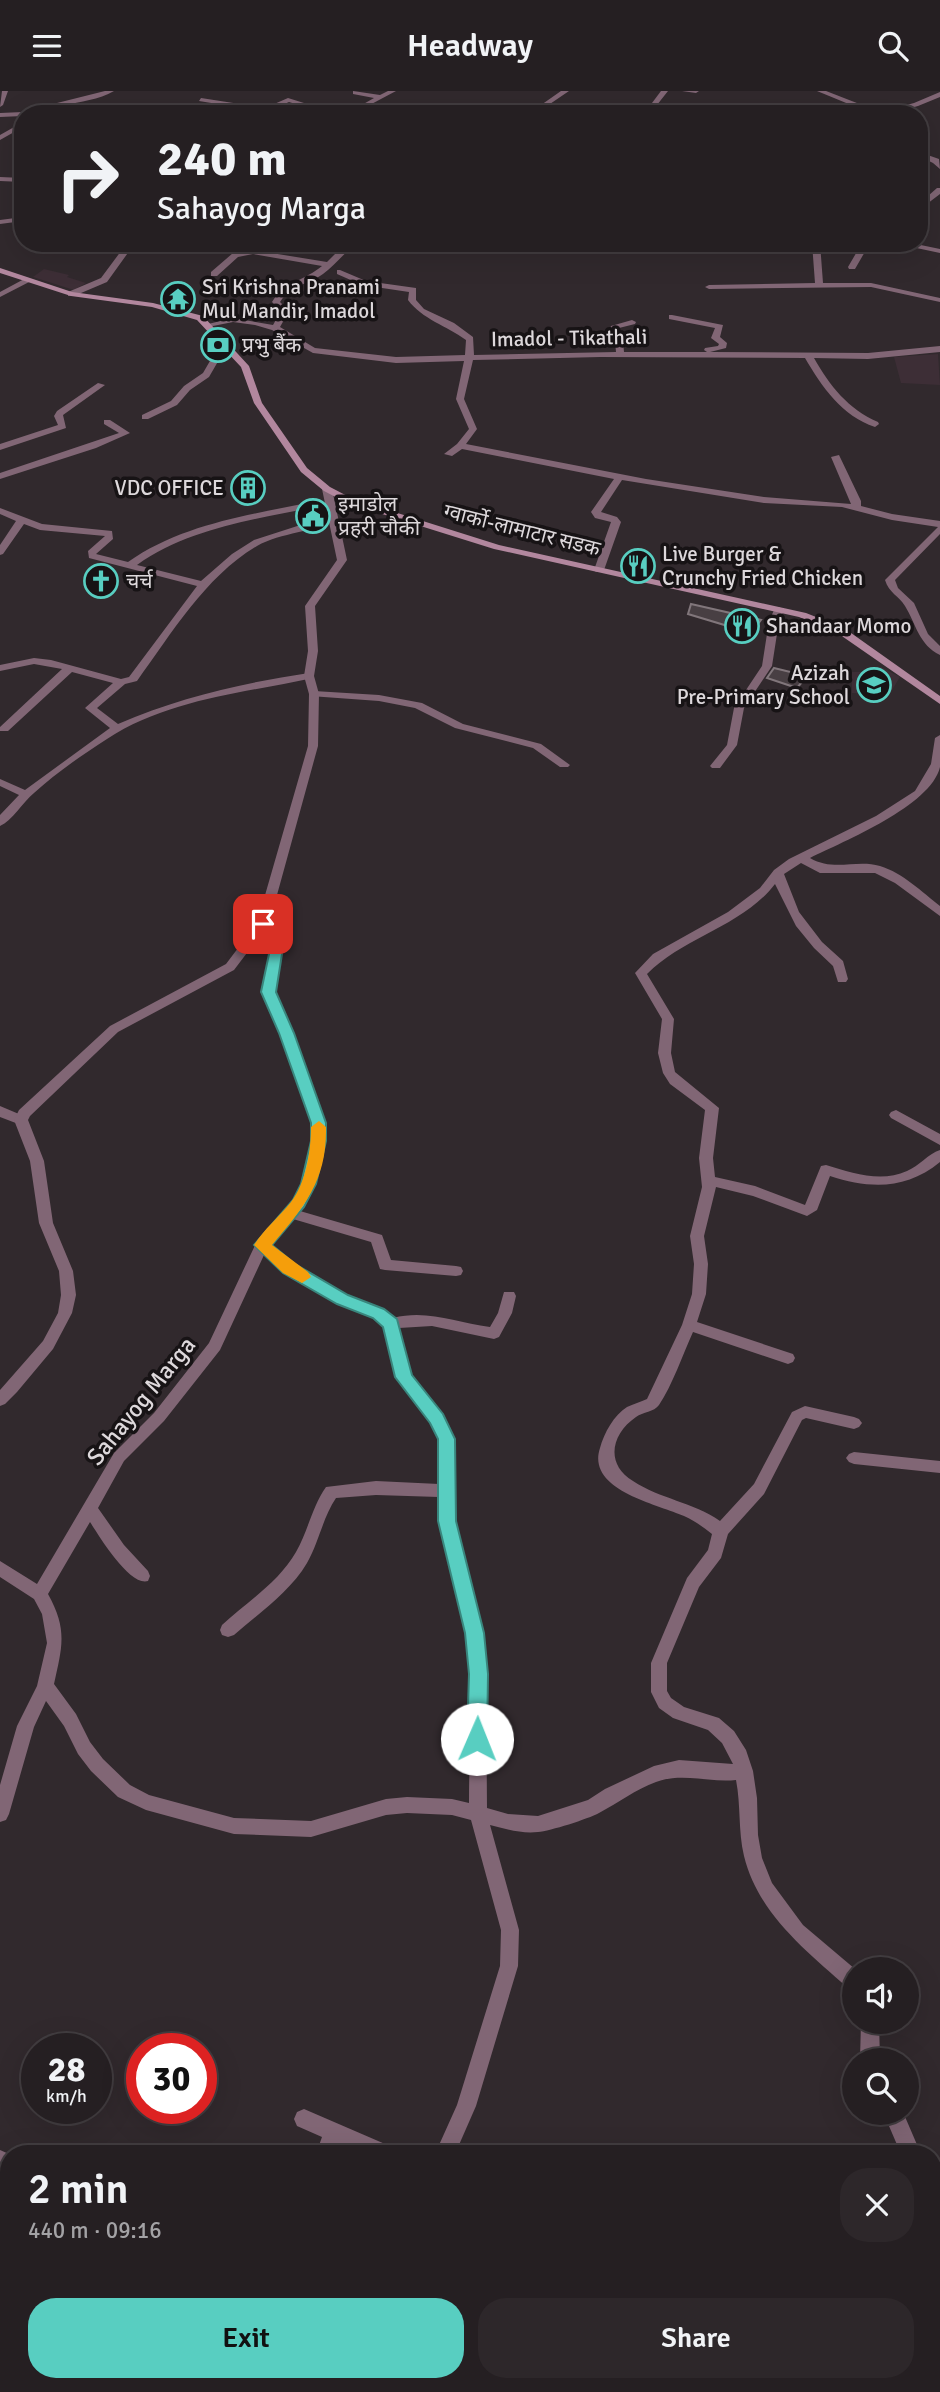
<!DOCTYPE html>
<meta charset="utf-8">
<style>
:root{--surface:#251f22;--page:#2d272a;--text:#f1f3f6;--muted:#a3a2a5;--line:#423d40;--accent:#58cec1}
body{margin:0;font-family:Signika,"Noto Sans Devanagari",sans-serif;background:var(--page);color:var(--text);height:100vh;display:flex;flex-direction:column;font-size:26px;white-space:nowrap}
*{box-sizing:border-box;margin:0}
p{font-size:23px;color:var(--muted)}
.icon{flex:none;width:38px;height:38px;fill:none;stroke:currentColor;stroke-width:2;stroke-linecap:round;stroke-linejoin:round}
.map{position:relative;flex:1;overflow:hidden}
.panel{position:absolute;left:0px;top:2054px;width:942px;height:247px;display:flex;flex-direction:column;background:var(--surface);border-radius:28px 28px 0 0;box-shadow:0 7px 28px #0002,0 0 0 2px var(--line)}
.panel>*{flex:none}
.hud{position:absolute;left:14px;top:14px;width:914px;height:147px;border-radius:28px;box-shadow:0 7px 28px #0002,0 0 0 2px var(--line);background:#251f22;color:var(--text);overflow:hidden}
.fabs{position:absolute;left:842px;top:1866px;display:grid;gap:14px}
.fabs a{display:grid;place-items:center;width:77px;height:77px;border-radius:50%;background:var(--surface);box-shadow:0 7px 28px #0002,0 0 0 2px var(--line);font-size:35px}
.speed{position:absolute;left:21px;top:1942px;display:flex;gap:14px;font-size:35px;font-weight:700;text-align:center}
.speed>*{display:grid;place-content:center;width:91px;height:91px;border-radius:50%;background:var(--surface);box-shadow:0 7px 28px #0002,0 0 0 2px var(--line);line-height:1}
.speed small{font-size:18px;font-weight:400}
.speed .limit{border:10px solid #d22;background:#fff;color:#111}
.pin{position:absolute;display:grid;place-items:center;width:60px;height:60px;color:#fff;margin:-30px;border-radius:14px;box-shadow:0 4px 10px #0006}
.me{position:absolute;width:77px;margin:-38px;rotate:1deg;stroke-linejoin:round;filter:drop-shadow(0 0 5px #0008)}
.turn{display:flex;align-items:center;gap:24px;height:147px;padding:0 28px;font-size:32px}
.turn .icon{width:91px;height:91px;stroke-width:2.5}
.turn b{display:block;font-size:49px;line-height:60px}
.round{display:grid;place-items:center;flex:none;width:74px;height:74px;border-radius:28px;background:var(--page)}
.headline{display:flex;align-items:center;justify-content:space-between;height:119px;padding:0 28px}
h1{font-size:42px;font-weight:600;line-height:52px}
.cta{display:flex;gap:14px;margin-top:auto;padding:14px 28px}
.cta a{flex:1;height:80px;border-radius:28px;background:var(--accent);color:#111;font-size:28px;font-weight:600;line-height:80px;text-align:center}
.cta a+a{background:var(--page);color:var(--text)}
header{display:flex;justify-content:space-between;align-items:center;height:91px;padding:0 28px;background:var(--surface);font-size:32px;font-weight:600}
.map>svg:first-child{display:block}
.built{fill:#3d2e36}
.building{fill:#483f43;stroke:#81767b;stroke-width:2}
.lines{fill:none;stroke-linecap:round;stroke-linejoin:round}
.minor{fill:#816675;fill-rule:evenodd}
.tertiary{fill:#816675;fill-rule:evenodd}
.secondary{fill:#b2879e;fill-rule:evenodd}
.route{fill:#58cec1;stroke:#39867d;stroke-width:2}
.slow{fill:#f59e0b}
.labels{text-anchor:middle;stroke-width:7;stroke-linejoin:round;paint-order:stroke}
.far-poi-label{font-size:21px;fill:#ddd8db;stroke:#171315;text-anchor:start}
.far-street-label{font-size:21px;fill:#ddd8db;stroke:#171315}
.street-label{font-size:24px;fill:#ddd8db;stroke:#171315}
</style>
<header><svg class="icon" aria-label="menu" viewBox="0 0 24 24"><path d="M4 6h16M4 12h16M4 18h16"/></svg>Headway<svg class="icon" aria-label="search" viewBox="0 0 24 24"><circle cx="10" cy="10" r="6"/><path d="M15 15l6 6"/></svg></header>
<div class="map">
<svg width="940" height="2301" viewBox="0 0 940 2301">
<rect width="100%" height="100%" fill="#31292d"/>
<path class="built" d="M44,178L69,184L67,186L86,192L74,199L33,186Z
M938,263L940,294L901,292L894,266Z
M881,576L900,586L889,604L852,602V581H868L869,577Z
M0,2260L9,2262V2292L44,2293V2301H0Z"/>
<path class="building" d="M691,513L761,529L751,542L688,523Z
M774,577L807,585L797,597L767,587Z"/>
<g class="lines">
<path class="minor" d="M2,0H8L3,14L0,16Z
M105,0H114C99,9 80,10 64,15C54,17 46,23 36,23L53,13Z
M353,0L380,4L388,0H396L364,17L361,23H354L360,15L374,7L353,3Z
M561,0H569L547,15L576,23C562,23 548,16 534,16C524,17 515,23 505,23L531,13L541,14Z
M661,0H668L653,19L601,23L649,16Z
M682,0H699L696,2Z
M817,0H826L880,21L914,12L940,1V6L918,15L888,23H873Z
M201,7L265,17L288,7L339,23H328L289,11L266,21L199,10Z
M0,22L23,21L26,23H23V25L0,26Z
M23,31V36L0,49V44Z
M919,61L939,68L940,78L933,72L919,65Z
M0,86L23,87V91L0,90Z
M937,97H940V103L919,119V113Z
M23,126V130L0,133V129Z
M127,152H135L107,191L74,205H68V201L101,187Z
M357,152C345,161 335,174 323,183C309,193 290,195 280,211L289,220L280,236L315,257L396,266L465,264L466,249C447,235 422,228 408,209L409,201L362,194L337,183V179H340L366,190L416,197V209L424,218L454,232L473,246L474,264L616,261L615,251L608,244L611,235L632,229L636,231L635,233L619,237L616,243L623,250L624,261H707L704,259L705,257L718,255L719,253L711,247L715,237L669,228V224H672L723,234L720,246L727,252L726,257L710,261L868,262L940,255V261L868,268L814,267C830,295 848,318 878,331L879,333L875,336C842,325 822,296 805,267L600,266L473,269L464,308L477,338L466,353L646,388L764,406L851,413L831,366L839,364L861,410V415L892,423L940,430V443L895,489L898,497L914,512L928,543L940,555V564C919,554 916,533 905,515C899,505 889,502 885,489L938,436L892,429L842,416L764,412L622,389L601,421L617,426L621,431L604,479L596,481L594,479L611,431L595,427L591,421L614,388L462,358L452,365L444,363L457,353L469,338L456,308L464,270L396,272L313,262L272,239L255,234L233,231L208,236L204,234L233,227L273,234L281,220L272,211C284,192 305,189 322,175L253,163L238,166L217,185H211V181L233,162L253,159L327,171L345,153Z
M812,152H820L823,192H871L940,207V211L871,196L709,198L705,196L709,194L815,192Z
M862,152H870L855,178H849L848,176Z
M893,152H911L940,158V162Z
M26,187L33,189L0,206V201Z
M228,255L235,257L220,267L209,286L190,299L177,314L148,328H142V324L171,310L184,295L203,282L214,263Z
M98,292L105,294L63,324L66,337L0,359V353L58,334L54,325L57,320Z
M104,329H110L130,342L96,357L0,388V382L119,342L104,333Z
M312,411L326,425L333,423L338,426C315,442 281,441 257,455C205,486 172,542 137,590L125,593L97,617L118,633C180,606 243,592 309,582L313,583V587C244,602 168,608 107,648C82,664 56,682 34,702C23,711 12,730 0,735V724L19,704L0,695V688L25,699L110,637L85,617L113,592L72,581L8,640H0V636L62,578L34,573L0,580V574L34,567L51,569L121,588L129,586L197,495L89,467L88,460L105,445L40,439L24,433L3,463L0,464V454L16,430L0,423V417L42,433L112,440L113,448L96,463L128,471C182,433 249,424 312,411ZM310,417L319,428L254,449L232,463L201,490L137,474C188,438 251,429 310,417Z
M779,516L784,519L779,530L772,575L744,617L737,654L720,677H712L710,675L727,654L734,617L762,575L769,530L775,517Z
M314,600L379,604L422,612L463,633L541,653L570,674L568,676H560L533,657L455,637L415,617L379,610L310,605L309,603Z
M940,644C940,654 940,667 940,676C931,715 844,750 810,767C834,781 856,768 880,775C903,782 922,801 940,815V825L895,792L875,782H820L801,772L784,783L799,821L822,851L843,870L848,888L846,891H838L833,875L814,857L796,835L775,793C743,835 684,846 647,883L674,928L671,962L675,981L719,1017L713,1067L715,1086L755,1095L805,1114L821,1075L826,1074C852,1082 881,1092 907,1080C919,1075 928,1063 940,1059V1071C906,1099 870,1098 830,1085L817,1119L807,1125L753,1105L716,1096L704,1145L708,1173L706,1203L697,1231L793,1263L795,1267L793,1271L788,1273L693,1241C683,1263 672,1295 659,1314C654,1321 643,1321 636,1326C611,1343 605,1373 633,1390C660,1408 693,1411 720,1430L754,1393L792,1321L805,1315L854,1326L859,1328L862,1332L859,1336L854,1338L806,1327L802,1329L764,1403L728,1443L721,1467L699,1496L667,1572V1600L671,1607L684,1616L719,1627L734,1640L746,1659L753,1680L757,1707L758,1744L762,1767L772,1792L803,1834L855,1878L854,1898L847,1896C805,1859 758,1822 744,1765C738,1740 741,1714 736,1689C709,1692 683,1681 656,1691C636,1698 618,1712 599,1722C588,1728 550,1740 538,1741C522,1743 505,1738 490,1734L519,1839L518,1875L476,2015L455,2063H435L457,2014L500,1875L501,1839L471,1729L452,1724L407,1722L386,1724L311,1746L234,1743L146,1719L118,1706L91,1680L78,1663L64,1635L46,1610L34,1636L9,1723L6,1729L0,1731V1694L17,1635L37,1595L47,1552L42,1523L34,1508L0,1486V1470L37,1493L114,1362L154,1322L209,1252L257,1150L294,1109L302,1093L312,1050V1032L281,942L262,901L269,863L257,833L259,830H267L281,863L274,901L293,942L326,1032V1050L316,1093L300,1120L382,1144L391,1169L456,1175L461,1176L463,1180L461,1184L456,1185L385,1179L380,1178L371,1151L293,1128L271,1154C294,1174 320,1192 349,1205C364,1212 380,1216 393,1227C428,1218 456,1232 490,1236L498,1222L504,1201H514L516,1205L512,1222L499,1246L494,1248L432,1235L399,1237L411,1284L442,1324L455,1348V1430L482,1542L486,1583L487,1717L508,1723L538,1725L588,1709L605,1698L654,1675L679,1669L733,1673L722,1652L708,1639L673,1627L659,1617L651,1601V1572L687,1487L708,1459L712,1443C703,1436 695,1430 684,1425C657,1413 586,1399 600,1357C604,1342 614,1324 627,1316C633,1313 641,1311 647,1308L682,1234L692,1203L694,1173L690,1145L702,1096L699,1067L705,1019L670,993L663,982L658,962L662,928L635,882L653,863L728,821L760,797L774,779L789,768L876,725L915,700L931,673L935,647ZM264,1164L284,1182L337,1212L373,1227L384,1236L397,1286L432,1332L439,1348V1393L376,1390L326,1396C312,1416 308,1440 296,1461C279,1491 247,1511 222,1534L220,1539L222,1544L228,1546L234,1544C259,1522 290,1501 307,1472C319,1451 323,1426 336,1407L376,1404L439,1406C439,1454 460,1498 466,1544C473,1599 469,1657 469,1712L452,1708L407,1706L386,1708L311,1730L234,1727L149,1704L130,1694L103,1668L90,1651L76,1623L54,1593C62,1556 68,1539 48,1503L90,1431C99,1445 130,1496 148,1490L150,1485L148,1480L124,1454L98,1417L124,1370L164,1330L220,1259Z
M0,1015L26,1026L28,1029L21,1034L0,1026Z
M896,1019L940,1043V1054L891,1027L889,1024L891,1021Z
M854,1361L940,1370V1382L854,1373L849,1371L846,1367L849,1363Z
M861,1930H879L880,1969H860Z
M304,2018L392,2056L395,2063H363L339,2053L336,2063H316L322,2046L297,2035L294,2028L297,2021Z
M883,2021H903L921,2063H901Z
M0,2059L9,2063V2085L0,2081Z
M9,2122V2162L7,2166L0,2169V2129L2,2125Z
M940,2129V2149L933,2152V2132Z
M37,2292H59L58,2301H36Z
M355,2292H376L373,2301H351Z
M882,2292H904L903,2301H881Z"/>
<path class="tertiary" d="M327,395L332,398L347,469L315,515L318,560L314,585L319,603L318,655L269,833L234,879L118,941L30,1025L28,1029L44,1070L53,1132L73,1180L76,1204L72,1222L53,1258L17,1301L5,1313L0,1315V1299L43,1250L58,1222L61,1204L59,1180L39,1132L30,1070L14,1029L19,1019L110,935L226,873L257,832L308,655L309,603L304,585L308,560L305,515L337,469L322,398Z"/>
<path class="secondary" d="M0,177L72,201L153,212L203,225L249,275L262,312L307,377L330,396L353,408L499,454L806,522L844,537L940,605V613L836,541L799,526L494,458L347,412L324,400L301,381L254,312L241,276L197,229L152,216L71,205L0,182Z"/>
</g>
<path class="route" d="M263,829L270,833L282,863L276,901L294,942L326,1032V1050L316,1093L304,1116L272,1154L295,1173L348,1204L384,1218L397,1228L412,1284L443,1323L455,1348L456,1430L484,1542L488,1583L487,1648L484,1655L477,1657L470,1655L467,1648L469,1583L465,1542L438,1430V1348L430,1332L395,1286L383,1236L373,1227L337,1213L283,1182L254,1154L293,1109L301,1093L311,1050V1032L279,942L261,901L269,863L256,833Z"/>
<path class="slow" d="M319,1030L326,1036C327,1089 305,1115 272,1154L308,1181L311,1186L302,1192L283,1182L254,1154C264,1138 279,1126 291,1111C306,1092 311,1059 311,1036Z"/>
<defs>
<g id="temple-ring" transform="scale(1.75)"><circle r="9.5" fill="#171315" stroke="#58cec1" stroke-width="1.5"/><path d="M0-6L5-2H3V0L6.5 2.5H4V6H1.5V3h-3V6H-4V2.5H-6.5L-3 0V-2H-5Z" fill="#58cec1"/></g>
<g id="bank-ring" transform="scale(1.75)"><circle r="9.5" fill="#171315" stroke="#58cec1" stroke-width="1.5"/><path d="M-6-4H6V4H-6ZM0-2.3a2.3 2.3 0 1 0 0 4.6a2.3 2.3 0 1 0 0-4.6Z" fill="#58cec1"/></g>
<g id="building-ring" transform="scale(1.75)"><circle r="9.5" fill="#171315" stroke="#58cec1" stroke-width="1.5"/><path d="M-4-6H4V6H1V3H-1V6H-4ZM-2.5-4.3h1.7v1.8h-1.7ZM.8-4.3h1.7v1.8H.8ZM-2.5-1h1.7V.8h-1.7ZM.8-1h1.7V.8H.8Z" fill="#58cec1"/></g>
<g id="civic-ring" transform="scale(1.75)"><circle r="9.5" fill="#171315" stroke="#58cec1" stroke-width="1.5"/><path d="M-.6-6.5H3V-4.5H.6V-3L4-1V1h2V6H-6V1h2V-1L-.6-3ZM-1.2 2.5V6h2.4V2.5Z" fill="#58cec1"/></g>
<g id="restaurant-ring" transform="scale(1.75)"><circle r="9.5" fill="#171315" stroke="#58cec1" stroke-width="1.5"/><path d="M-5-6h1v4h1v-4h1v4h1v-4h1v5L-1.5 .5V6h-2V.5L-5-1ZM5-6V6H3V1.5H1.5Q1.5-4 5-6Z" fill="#58cec1"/></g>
<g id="church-ring" transform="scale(1.75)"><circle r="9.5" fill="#171315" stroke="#58cec1" stroke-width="1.5"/><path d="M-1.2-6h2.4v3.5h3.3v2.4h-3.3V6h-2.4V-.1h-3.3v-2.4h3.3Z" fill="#58cec1"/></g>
<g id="school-ring" transform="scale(1.75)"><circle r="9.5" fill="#171315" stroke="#58cec1" stroke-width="1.5"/><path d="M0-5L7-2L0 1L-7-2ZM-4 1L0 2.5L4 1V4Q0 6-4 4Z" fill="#58cec1"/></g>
</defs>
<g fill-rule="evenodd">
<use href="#temple-ring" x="178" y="208"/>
<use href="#bank-ring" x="218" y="254"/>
<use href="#building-ring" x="248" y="397"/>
<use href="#civic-ring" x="313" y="425"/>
<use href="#restaurant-ring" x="638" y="475"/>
<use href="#church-ring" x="101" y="490"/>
<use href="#restaurant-ring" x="742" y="535"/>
<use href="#school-ring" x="874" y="594"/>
</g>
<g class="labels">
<g class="far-poi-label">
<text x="202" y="203">Sri Krishna Pranami<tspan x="202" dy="24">Mul Mandir, Imadol</tspan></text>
<text x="242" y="261">प्रभु बैंक</text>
<text x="224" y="404" text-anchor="end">VDC OFFICE</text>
<text x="338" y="420">इमाडोल<tspan x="338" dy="24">प्रहरी चौकी</tspan></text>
<text x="662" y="470">Live Burger &amp;<tspan x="662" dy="24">Crunchy Fried Chicken</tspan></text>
<text x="126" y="497">चर्च</text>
<text x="766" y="542">Shandaar Momo</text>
<text x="850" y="589" text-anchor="end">Azizah<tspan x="850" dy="24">Pre-Primary School</tspan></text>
</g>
<g class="far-street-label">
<text transform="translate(569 247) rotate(-1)" y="7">Imadol - Tikathali</text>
<text transform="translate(522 439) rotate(14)" y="7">ग्वार्को-लामाटार सडक</text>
</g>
<g class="street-label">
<text transform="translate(141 1310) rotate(-51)" y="8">Sahayog Marga</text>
</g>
</g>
</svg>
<div class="fabs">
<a><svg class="icon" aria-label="sound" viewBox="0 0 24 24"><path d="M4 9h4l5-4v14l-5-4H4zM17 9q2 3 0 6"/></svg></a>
<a><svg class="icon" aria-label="search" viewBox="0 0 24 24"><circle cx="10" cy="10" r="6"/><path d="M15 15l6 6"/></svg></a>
</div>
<div class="speed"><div>28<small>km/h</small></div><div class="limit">30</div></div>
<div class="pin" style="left:263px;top:833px;background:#d93025"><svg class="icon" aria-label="arrive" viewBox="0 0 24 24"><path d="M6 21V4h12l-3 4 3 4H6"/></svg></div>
<svg class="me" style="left:477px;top:1648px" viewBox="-20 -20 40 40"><circle r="19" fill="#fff"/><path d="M0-13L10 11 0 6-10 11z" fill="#58cec1"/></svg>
<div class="hud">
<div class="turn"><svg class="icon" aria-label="right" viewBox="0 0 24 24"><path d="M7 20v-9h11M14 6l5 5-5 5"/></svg><div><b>240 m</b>Sahayog Marga</div></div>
</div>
<section class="panel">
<div class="headline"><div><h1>2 min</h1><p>440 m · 09:16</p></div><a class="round"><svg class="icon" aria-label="close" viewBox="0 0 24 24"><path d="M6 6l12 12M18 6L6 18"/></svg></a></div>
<div class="cta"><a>Exit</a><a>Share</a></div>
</section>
</div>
